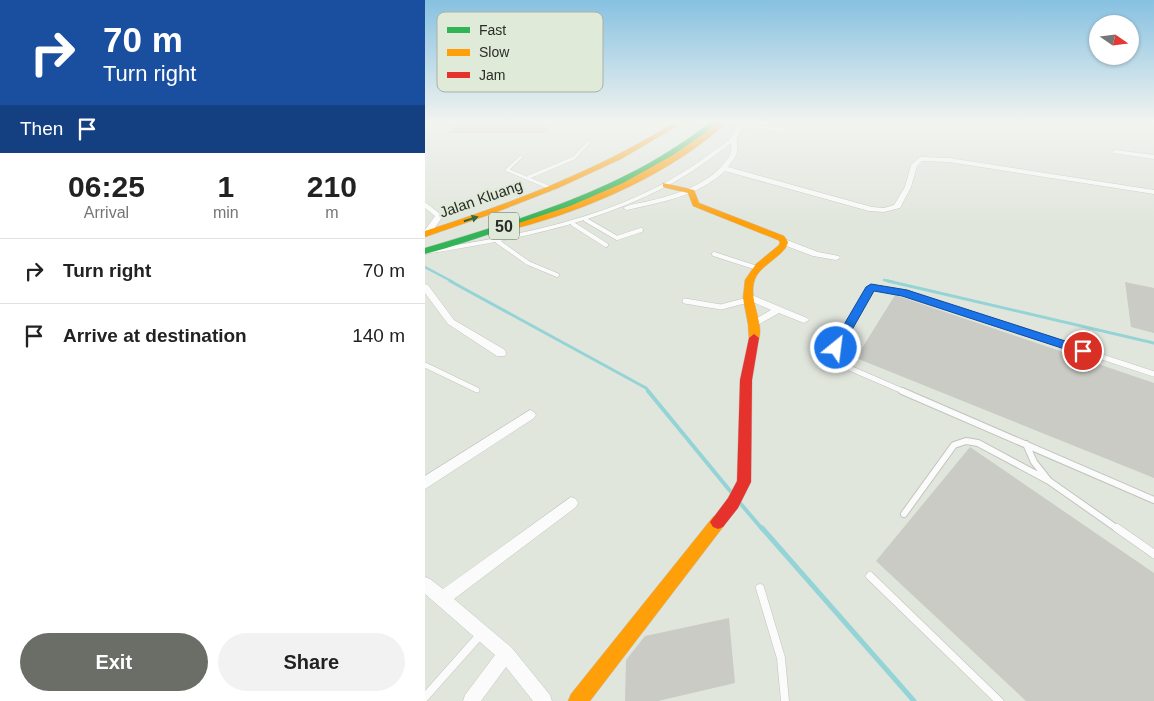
<!DOCTYPE html>
<style>
:root{--surface:#fff;--page:#f2f2f2;--text:#222;--muted:#767676;--line:#e0e0e0;--accent:#6a6e67}
body{margin:0;font-family:Arial,sans-serif;background:var(--page);color:var(--text);height:100vh;display:flex;flex-direction:column;font-size:19px;white-space:nowrap}
*{box-sizing:border-box;margin:0}
p{font-size:16px;color:var(--muted)}
.icon{flex:none;width:28px;height:28px;fill:none;stroke:currentColor;stroke-width:2;stroke-linecap:round;stroke-linejoin:round}
.map{position:relative;flex:1;overflow:hidden}
.panel{display:flex;flex-direction:column;background:var(--surface);width:425px}
.panel>*{flex:none}
.guide{background:#1a4fa0;color:#fff;overflow:hidden}
.needle{width:32px;rotate:104deg}
.tools{position:absolute;left:664px;top:15px;display:grid;gap:10px}
.tools a{display:grid;place-items:center;width:50px;height:50px;border-radius:50%;background:var(--surface);box-shadow:0 1px 4px #0004;font-size:25px}
.pin{position:absolute;display:grid;place-items:center;width:42px;height:42px;color:#fff;margin:-21px;border:2px solid #fff;border-radius:50%;box-shadow:0 1px 5px #0007}
.me{position:absolute;width:55px;margin:-28px;rotate:29deg;stroke-linejoin:round;filter:drop-shadow(0 0 4px #0008)}
.turn{display:flex;align-items:center;gap:18px;height:105px;padding:0 20px;font-size:22px}
.turn .icon{width:65px;height:65px;stroke-width:2.5}
.turn b{display:block;font-size:35px;line-height:42px}
.then{display:flex;align-items:center;height:48px;padding:0 20px;background:#0003;gap:10px;font-size:19px}
.eta{display:flex;justify-content:space-evenly;align-items:center;height:85px;text-align:center}
.eta b{font-size:30px;font-weight:700;line-height:35px}
.primary-button{display:flex;gap:10px;margin-top:auto;padding:10px 20px}
.primary-button a{flex:1;height:58px;border-radius:30px;background:var(--accent);color:#fff;font-size:20px;font-weight:700;line-height:58px;text-align:center}
.primary-button a+a{background:var(--page);color:var(--text)}
ul{padding:0;list-style:none}
li{display:flex;align-items:center;gap:15px;height:65px;padding:0 20px;border-top:1px solid var(--line)}
li div{flex:1}
li b{display:block;font-size:19px}
li em{font-style:normal}
main{display:flex;flex:1;min-height:0}
.map>svg:first-child{display:block}
.green{fill:#dac8b3}
.lines{fill:none;stroke-linecap:round;stroke-linejoin:round}
.stream-far3{stroke:#95d4d6;stroke-width:2.5}
.stream-far2{stroke:#95d4d6;stroke-width:3}
.stream-far1{stroke:#95d4d6;stroke-width:4}
.stream{stroke:#95d4d6;stroke-width:5}
.building{fill:#cacbc4}
.lane-far4-casing{stroke:#c0c4bd;stroke-width:4}
.lane-far3-casing{stroke:#c0c4bd;stroke-width:5}
.lane-far2-casing{stroke:#c0c4bd;stroke-width:6}
.lane-far1-casing{stroke:#c0c4bd;stroke-width:8}
.lane-casing{stroke:#c0c4bd;stroke-width:9}
.street-casing{stroke:#c0c4bd;stroke-width:1}
.fast-casing{stroke:#c0c4bd;stroke-width:1}
.slow-casing{stroke:#c0c4bd;stroke-width:1}
.jam-casing{stroke:#c0c4bd;stroke-width:1}
.lane-far4{stroke:#fafbfa;stroke-width:3}
.lane-far3{stroke:#fafbfa;stroke-width:4}
.lane-far2{stroke:#fafbfa;stroke-width:5}
.lane-far1{stroke:#fafbfa;stroke-width:6}
.lane{stroke:#fafbfa;stroke-width:8}
.street{fill:#fafbfa;fill-rule:evenodd}
.fast{fill:#30b455;fill-rule:evenodd}
.slow{fill:#ff9f0a;fill-rule:evenodd}
.jam{fill:#e5322d;fill-rule:evenodd}
.path-bridge{stroke:#d2d3d1;stroke-width:1;stroke-dasharray:0.5 2.5;stroke-linecap:butt}
.oneway{fill:#2c6339}
.route{fill:#1a73e8;stroke:#114b97}
.labels{text-anchor:middle;stroke-width:4.5;stroke-linejoin:round;paint-order:stroke}
.far-street-label{font-size:15px;fill:#2a2d27;stroke:#e0ead9}
.shield{fill:#e0ead9;stroke:#61665c;stroke-width:1}
.shield-label{font-size:16px;font-weight:bold;fill:#2a2d27}
.key{fill:#e0ead9;stroke:#a9b1a4;stroke-width:1}
.key-label{font-size:14px;fill:#2a2d27}
</style>
<main>
<section class="panel">
<div class="guide">
<div class="turn"><svg class="icon" aria-label="right" viewBox="0 0 24 24"><path d="M7 20v-9h11M14 6l5 5-5 5"/></svg><div><b>70 m</b>Turn right</div></div>
<div class="then">Then<svg class="icon" aria-label="arrive" viewBox="0 0 24 24"><path d="M6 21V4h12l-3 4 3 4H6"/></svg></div>
</div>
<div class="eta">
<div><b>06:25</b><p>Arrival</p></div>
<div><b>1</b><p>min</p></div>
<div><b>210</b><p>m</p></div>
</div>
<ul>
<li><svg class="icon" aria-label="right" viewBox="0 0 24 24"><path d="M7 20v-9h11M14 6l5 5-5 5"/></svg><div><b>Turn right</b></div><em>70 m</em></li>
<li><svg class="icon" aria-label="arrive" viewBox="0 0 24 24"><path d="M6 21V4h12l-3 4 3 4H6"/></svg><div><b>Arrive at destination</b></div><em>140 m</em></li>
</ul>
<div class="primary-button"><a>Exit</a><a>Share</a></div>
</section>
<div class="map">
<svg width="729" height="701" viewBox="0 0 729 701">
<rect width="100%" height="100%" fill="#e1e6dd"/>
<path class="green" d="M33,123H128L120,133H22Z"/>
<g class="lines">
<path class="stream-far3" d="M0,267L28,282
M459,280L468,282"/>
<path class="stream-far2" d="M25,281L221,388L224,392
M463,281L729,343"/>
<path class="stream-far1" d="M223,391L306,492
M315,503L338,530"/>
<path class="stream" d="M337,528L489,701"/>
</g>
<path class="building" d="M700,282L729,288V333L706,327Z
M470,295L729,383V478L431,358Z
M545,447L729,573V701H601L451,561Z
M304,618L310,683L233,701H200L201,660L220,636Z"/>
<g class="lines">
<g class="lane-far4-casing">
<path id="lane-far4" d="M96,157L82,170L128,189
M104,177L149,158L164,142"/>
</g>
<g class="lane-far3-casing">
<path id="lane-far3" d="M161,220L192,238L216,230
M148,224L181,245
M72,241L103,263L132,275
M289,254L332,268"/>
</g>
<g class="lane-far2-casing">
<path id="lane-far2" d="M260,301L296,307L323,300
M0,365L52,390
M480,392L422,367L413,360L411,348L446,287L479,292L729,374"/>
</g>
<g class="lane-far1-casing">
<path id="lane-far1" d="M477,391L729,500
M601,444L609,462L624,481L694,530
M479,514L529,445L541,441L553,443L624,481"/>
</g>
<g class="lane-casing">
<path id="lane" d="M692,528L729,554
M445,576L574,701
M335,588L356,658L360,701
M0,697L56,634"/>
</g>
<g class="street-casing">
<path id="street" d="M312,123L358,128L361,130L358,132L317,127L312,138V154L303,167L447,207L459,208L469,205L480,187L486,165L495,157L524,158L729,190V194L524,162L497,161L492,166L486,187L475,208L459,212L444,211L300,171C273,196 237,202 202,210L198,208C205,204 216,203 224,201C250,195 278,186 296,167C303,159 308,154 306,143C285,159 264,175 240,187C165,226 82,241 0,254V250C96,235 199,217 279,158C286,152 301,144 306,137C309,134 311,127 312,123Z
M690,150L729,155V159L688,153L687,152Z
M0,202L18,216L5,235H0V230L10,216L0,208Z
M356,240H362L393,252L414,256L415,258L411,260L388,256L356,244Z
M0,284L3,285L29,320L80,350L81,353L80,356H72L23,324L0,293Z
M322,293L382,318L384,320L379,323L354,313L331,326H325L323,324L325,322L346,310L319,298L318,296Z
M105,410L109,412L111,415L109,418L0,489V476Z
M146,497L151,499L153,503L151,507L29,599L87,648L125,695L127,701H108L81,667L56,701H38L40,695L70,655L0,594V577L5,579L18,589Z"/>
</g>
<g class="fast-casing">
<path id="fast" d="M284,123H291C237,175 160,202 91,225C61,235 31,246 0,254V248C99,218 201,189 284,123Z"/>
</g>
<g class="slow-casing">
<path id="slow" d="M249,123H257L196,159L133,188L69,213L0,237V231C87,203 171,171 249,123Z
M294,123H301C247,173 162,210 92,228L88,225L145,206L198,183L248,155Z
M238,183L269,190L274,203L359,236L363,242C360,256 336,264 330,279C322,300 341,324 333,341L329,342L324,338L323,324L318,298L320,280L331,264L354,245L355,242L353,240L268,206L263,193L238,187Z
M293,515L298,517L301,522L298,527L165,701H143L146,694L288,517Z"/>
</g>
<g class="jam-casing">
<path id="jam" d="M329,334L334,338L327,380L326,482L313,508L298,527L293,529L288,527L285,522L303,498L312,481L315,380L324,338Z"/>
</g>
<use href="#lane-far4" class="lane-far4"/>
<use href="#lane-far3" class="lane-far3"/>
<use href="#lane-far2" class="lane-far2"/>
<use href="#lane-far1" class="lane-far1"/>
<use href="#lane" class="lane"/>
<use href="#street" class="street"/>
<use href="#fast" class="fast"/>
<use href="#slow" class="slow"/>
<use href="#jam" class="jam"/>
<path class="path-bridge" d="M81,202L94,215"/>
</g>
<defs><path id="oneway-solid" d="M-6-.8H1V-3.2L6.5 0L1 3.2V.8H-6Z" transform="scale(1.25)"/></defs>
<use class="oneway" href="#oneway-solid" transform="translate(46 219) rotate(-18)"/>
<linearGradient id="sky" x2="0" y2="1"><stop stop-color="#87c1e1"/><stop offset="0.55" stop-color="#f2f4f0"/><stop offset="1" stop-color="#f2f4f0" stop-opacity="0"/></linearGradient>
<rect width="729" height="222" fill="url(#sky)"/>
<path class="route" d="M446,284L482,290L662,348L663,351L658,355L477,296L449,291L415,351H407V345L441,287Z"/>
<g class="labels">
<g class="far-street-label">
<text transform="translate(56 199) rotate(-19)" y="5">Jalan Kluang</text>
</g>
<rect class="shield" x="64" y="212.5" width="30" height="27" rx="4"/>
<g class="shield-label">
<text x="79" y="232">50</text>
</g>
</g>
<rect x="12" y="12" width="166" height="80" rx="8" class="key"/>
<rect x="22" y="27" width="23" height="6" fill="#30b455"/>
<rect x="22" y="49" width="23" height="7" fill="#ff9f0a"/>
<rect x="22" y="72" width="23" height="6" fill="#e5322d"/>
<g class="key-label">
<text x="54" y="35">Fast</text>
<text x="54" y="57">Slow</text>
<text x="54" y="80">Jam</text>
</g>
</svg>
<div class="tools">
<a><svg class="needle" viewBox="-14 -14 28 28"><path d="M0-13l5 13h-10z" fill="#e53935"/><path d="M0 13l5-13h-10z" fill="#767676"/></svg></a>
</div>
<div class="pin" style="left:658px;top:351px;background:#d93025"><svg class="icon" aria-label="arrive" viewBox="0 0 24 24"><path d="M6 21V4h12l-3 4 3 4H6"/></svg></div>
<svg class="me" style="left:411px;top:348px" viewBox="-20 -20 40 40"><circle r="17" fill="#1a73e8" stroke="#fff" stroke-width="3"/><path d="M0-11L8 9 0 5-8 9z" fill="#fff"/></svg>
</div>
</main>
